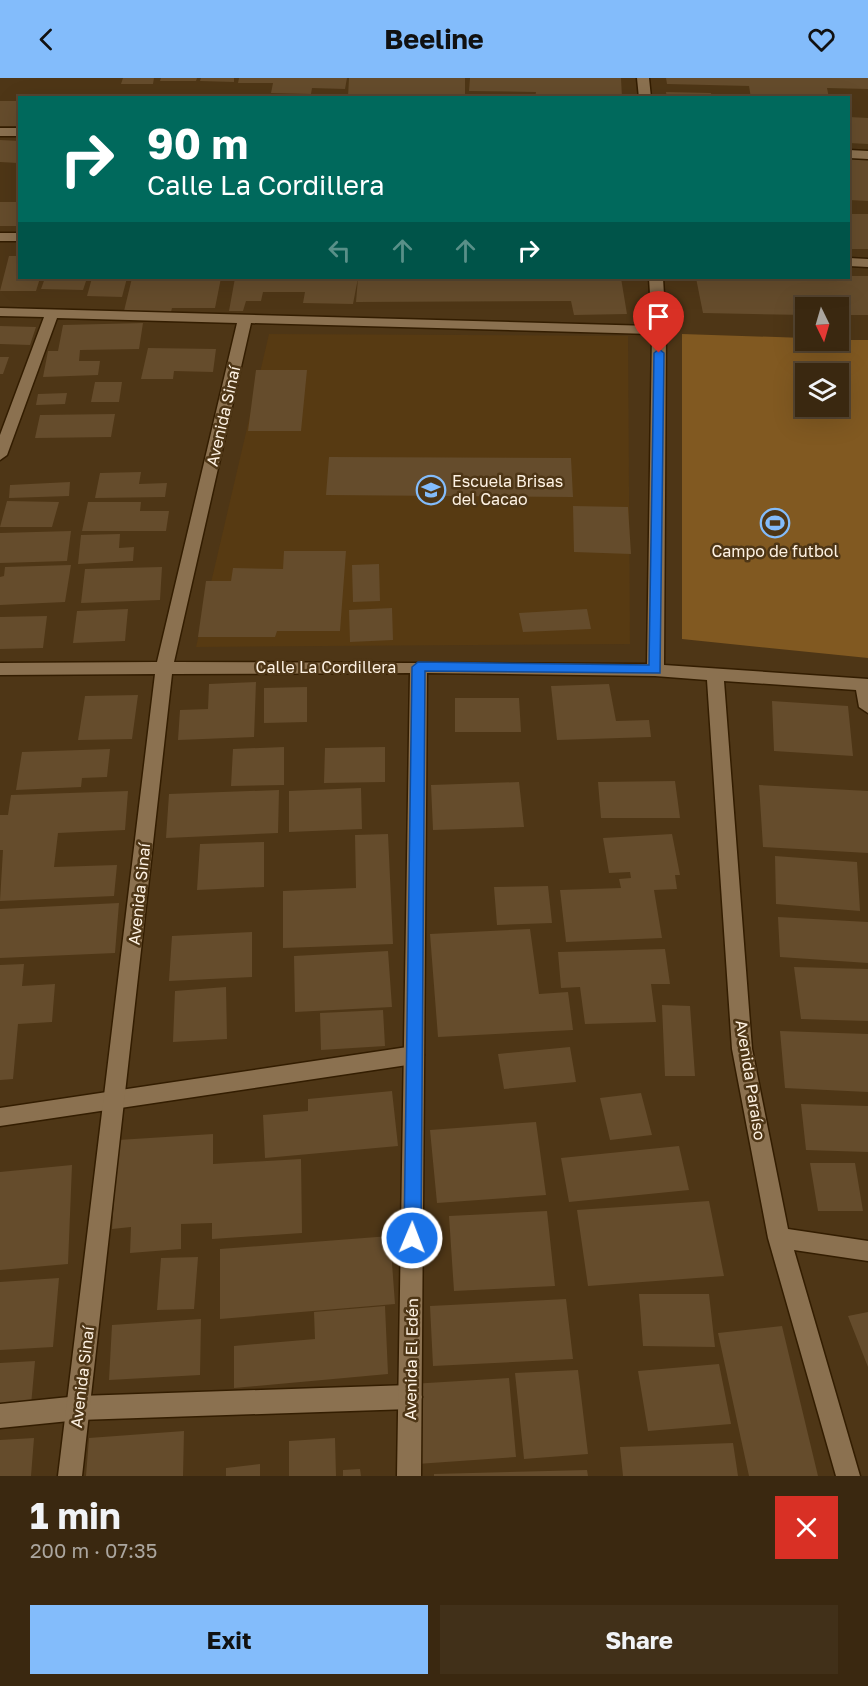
<!DOCTYPE html>
<meta charset="utf-8">
<style>
:root{--surface:#3a2810;--page:#413019;--text:#f1f3f6;--muted:#aba69f;--line:#544430;--accent:#83bcfb}
body{margin:0;font-family:"Golos Text",sans-serif;background:var(--page);color:var(--text);height:100vh;display:flex;flex-direction:column;font-size:22px;white-space:nowrap}
*{box-sizing:border-box;margin:0}
p{font-size:20px;color:var(--muted)}
.icon{flex:none;width:33px;height:33px;fill:none;stroke:currentColor;stroke-width:2;stroke-linecap:round;stroke-linejoin:round}
.map{position:relative;height:1398px;overflow:hidden}
.sheet{display:flex;flex-direction:column;background:var(--surface);flex:1}
.sheet>*{flex:none}
.banner{position:absolute;left:18px;top:18px;width:832px;height:183px;border-radius:0px;box-shadow:0 6px 24px #0002,0 0 0 2px var(--line);background:#00695c;color:#fff;overflow:hidden}
.needle{width:39px;rotate:175deg}
.controls{position:absolute;left:795px;top:219px;display:grid;gap:12px}
.controls a{display:grid;place-items:center;width:54px;height:54px;border-radius:0px;background:var(--surface);box-shadow:0 6px 24px #0002,0 0 0 2px var(--line);font-size:30px}
.pin{position:absolute;display:grid;place-items:center;width:51px;height:51px;color:#fff;margin:-62px -26px;border-radius:50% 50% 50% 0;rotate:-45deg;box-shadow:0 0 6px #0007}
.pin .icon{rotate:45deg}
.me{position:absolute;width:66px;margin:-33px;rotate:1deg;stroke-linejoin:round;filter:drop-shadow(0 0 4px #0008)}
.turn{display:flex;align-items:center;gap:21px;height:126px;padding:0 30px;font-size:27px}
.turn .icon{width:78px;height:78px;stroke-width:2.5}
.turn b{display:block;font-size:42px;line-height:51px}
.lanes{display:flex;align-items:center;height:57px;padding:0 30px;background:#0003;justify-content:center;gap:30px;direction:ltr}
.lanes .off{opacity:.35}
.round{display:grid;place-items:center;flex:none;width:63px;height:63px;border-radius:0px;background:var(--page)}
.summary{display:flex;align-items:center;justify-content:space-between;height:102px;padding:0 30px}
h1{font-size:36px;font-weight:700;line-height:45px}
.action{display:flex;gap:12px;margin-top:auto;padding:12px 30px}
.action a{flex:1;height:69px;border-radius:0px;background:var(--accent);color:#111;font-size:24px;font-weight:700;line-height:69px;text-align:center}
.action a+a{background:var(--page);color:var(--text)}
header{display:flex;justify-content:space-between;align-items:center;height:78px;padding:0 30px;background:var(--accent);color:#111;font-size:27px;font-weight:700}
.map>svg:first-child{display:block}
.built{fill:#573a12}
.green{fill:#815921;fill-rule:evenodd}
.building{fill:#654c2c}
.lines{fill:none;stroke-linecap:round;stroke-linejoin:round}
.lane-casing{stroke:#331d00;stroke-width:3}
.street-casing{stroke:#331d00;stroke-width:3}
.lane{fill:#8b7150;fill-rule:evenodd}
.street{fill:#8b7150;fill-rule:evenodd}
.route{fill:#1a73e8;stroke:#114b97;stroke-width:1.5}
.labels{text-anchor:middle;stroke-width:5;stroke-linejoin:round;paint-order:stroke}
.street-label{font-size:16px;fill:#fef2e3;stroke:#4e3616}
.poi-label{font-size:16px;fill:#fef2e3;stroke:#4e3616;text-anchor:start}
</style>
<header><svg class="icon" aria-label="back" viewBox="0 0 24 24"><path d="M15 5l-7 7 7 7"/></svg>Beeline<svg class="icon" aria-label="heart" viewBox="0 0 24 24"><path d="M12 20l-8-8c-3-5 5-10 8-4 3-6 11-1 8 4z"/></svg></header>
<div class="map">
<svg width="868" height="1398" viewBox="0 0 868 1398">
<rect width="100%" height="100%" fill="#4e3616"/>
<path class="built" d="M269,256L628,258L630,566L196,569Z"/>
<path class="green" d="M682,256L805,260L806,262H868V580L682,561ZM806,296H838V328H806Z"/>
<path class="building" d="M123,0H154L153,6H121Z
M161,0H197L196,3H160Z
M201,0H234V4L200,3Z
M239,0H347L345,11L312,10L311,16L271,15L273,5H238Z
M349,0H465V19H348Z
M470,0H621L622,20H535L536,14L469,13Z
M666,0H868V11L827,10L829,20H751L749,8L667,6Z
M666,14L711,15L712,20H667Z
M0,23H20V48H0Z
M849,39L868,40V66L849,65Z
M0,62L20,63L18,85L0,84Z
M849,80H868V123L849,122Z
M0,124H20V148H0Z
M849,128L852,136H868V171H849Z
M9,178H20V200H40L36,213H0Z
M849,198H868V237H838V230H806V237L703,235L696,200Z
M45,200H87L83,212L41,211Z
M92,200H127L122,219L87,218Z
M132,200H221L215,230H172L171,234L124,233Z
M235,200H358L353,226L303,225L305,214H263L261,223H246L243,233H229Z
M358,200H621L627,236L574,237L571,223L356,224Z
M143,245L139,271L80,272L79,283H100L98,297L43,299L48,273H58L63,247Z
M0,248L36,249L30,267L0,266Z
M148,270L216,271L213,294L174,293L173,301H141Z
M0,279H9L3,296H0Z
M256,292H307L301,353H248Z
M95,304H122L119,324H91Z
M67,315L65,326L36,327L38,316Z
M115,336L111,359L35,360L40,337Z
M329,379L571,380L573,419L326,417Z
M141,394L139,406L167,405L165,419L95,420L100,395Z
M70,404L69,418L9,420L10,407Z
M7,423L59,424L52,449H0Z
M88,424H141L140,433H169L166,453H82Z
M573,428L628,429L631,476L574,474Z
M71,453L67,483L0,485V455Z
M120,456L119,470L134,469L133,483L78,486L81,457Z
M284,473H346L340,553H277L275,559H198L206,503H231L233,490L283,491Z
M379,486L380,523L353,524L352,487Z
M71,487L65,524L0,527V499L4,498L5,489Z
M162,489L160,522L81,525L85,491Z
M392,530L393,562L350,564L349,532Z
M128,531L125,563L73,565L77,533Z
M587,531L591,551L523,554L519,535Z
M47,538L43,570L0,571V539Z
M256,604L254,659L178,662L180,632L208,631L209,606Z
M609,606L616,643L649,642L651,659L557,662L551,608Z
M307,609V644L264,645V610Z
M138,617L132,661L78,662L85,618Z
M455,620H519L521,654H455Z
M772,623L848,628L853,678L774,673Z
M284,669V707L231,708L233,671Z
M385,669V704L324,705L325,670Z
M110,671L107,699L82,700L81,709L16,712L22,674Z
M675,703L680,740H601L598,704Z
M519,704L524,749L433,752L431,707Z
M759,707L868,713V775L763,769Z
M361,710L362,751L289,754V713Z
M279,712L278,755L166,760L169,716Z
M128,713L125,752L58,755L54,789L117,787L114,818L0,823L3,772H0V737H8L11,717Z
M388,756L393,866L283,870V813L356,810L355,757Z
M672,756L680,797H675L677,811L654,812L662,860L566,864L560,812L621,810L619,801L631,800L630,794L609,795L603,760Z
M264,764V809L197,812L200,766Z
M775,778L857,784L860,833L776,826Z
M548,808L552,845L497,847L494,809Z
M119,825L115,875L0,880V831Z
M778,839L868,844V885L780,879Z
M530,851L539,916L568,914L573,952L438,959L430,856Z
M252,854V899L169,903L172,858Z
M665,871L670,906H651L656,944L585,946L580,909L561,910L558,874Z
M388,873L392,929L295,934L294,878Z
M24,886L22,908L55,906L52,944L18,946L13,1001L0,1002V887Z
M794,889L868,891V943L801,941Z
M226,909L227,961L173,964L175,913Z
M662,927L690,928L695,998H665Z
M383,932L385,968L321,972L320,935Z
M780,953L868,956V1014L785,1010Z
M570,969L576,1004L504,1011L498,976Z
M392,1013L398,1068L265,1080L263,1037L308,1033V1021Z
M641,1015L652,1057L610,1062L600,1020Z
M801,1026L868,1028V1074L806,1072Z
M536,1044L546,1117L437,1125L430,1052Z
M213,1056V1086L301,1081L302,1155L212,1161V1145L181,1146V1171L130,1175L131,1149L112,1151L118,1062Z
M679,1068L689,1112L569,1124L561,1080Z
M810,1085H855L863,1133H818Z
M72,1087L68,1186L0,1192V1094Z
M709,1123L724,1198L588,1208L577,1132Z
M547,1133L555,1208L454,1213L449,1138Z
M390,1158L395,1226L220,1241V1171Z
M198,1179L194,1231L157,1232L161,1180Z
M59,1200L53,1269L0,1272V1204Z
M639,1216H709L715,1269L643,1268Z
M566,1221L573,1281L433,1288L430,1228Z
M385,1228L388,1296L234,1310V1268L315,1261L314,1234Z
M868,1234V1289L848,1238Z
M201,1241L200,1297L109,1302L112,1247Z
M782,1248L818,1398H749L718,1255Z
M35,1283L31,1327L0,1328V1285Z
M719,1286L731,1346L648,1353L638,1293Z
M578,1292L588,1376L524,1381L515,1295Z
M509,1300L516,1379L417,1386L411,1306Z
M184,1353L183,1398H86L89,1360Z
M34,1360L31,1398H0V1362Z
M335,1360L336,1398H289V1363Z
M733,1365L738,1398H623L620,1369Z
M260,1386V1398H226V1390Z
M360,1391L361,1398H343V1392Z
M587,1392L588,1398H434V1396Z"/>
<g class="lines">
<g class="lane-casing">
<path id="lane" d="M0,50H20V58H0Z
M849,72L868,73V81L849,80Z
M414,968L421,971L424,977L421,983L414,986L0,1048V1030Z
M410,1307L418,1311L422,1319L418,1327L410,1331L79,1342L0,1350V1326L79,1318Z"/>
</g>
<g class="street-casing">
<path id="street" d="M637,0H649L651,20H639Z
M0,155H20V163H0Z
M849,180L868,181V189L849,188Z
M649,200H663L666,252L664,587L868,601V635L859,629L856,612L724,603L752,971L788,1151L868,1163V1183L794,1172L860,1398H836L768,1160L732,971L707,602L655,598L427,595L421,1398H397L410,595L172,596L82,1398H58L155,596L0,597V585L157,584L237,245L57,240L7,377L0,382V357L44,239L0,238V230L652,248ZM251,245L652,256L647,586L174,584Z"/>
</g>
<use href="#lane" class="lane"/>
<use href="#street" class="street"/>
</g>
<path class="route" d="M659,271L664,275L660,595L425,593L421,1160L418,1165L412,1167L406,1165L404,1160L412,589L418,584L649,587L654,275Z"/>
<defs>
<g id="school-ring" transform="scale(1.5)"><circle r="9.5" fill="#4e3616" stroke="#83bcfb" stroke-width="1.5"/><path d="M0-5L7-2L0 1L-7-2ZM-4 1L0 2.5L4 1V4Q0 6-4 4Z" fill="#83bcfb"/></g>
<g id="stadium-ring" transform="scale(1.5)"><circle r="9.5" fill="#4e3616" stroke="#83bcfb" stroke-width="1.5"/><path d="M0-5a6.5 5 0 1 0 0 10a6.5 5 0 1 0 0-10ZM-3.5-1.8h7v3.6h-7Z" fill="#83bcfb"/></g>
</defs>
<g fill-rule="evenodd">
<use href="#school-ring" x="431" y="412"/>
<use href="#stadium-ring" x="775" y="445"/>
</g>
<g class="labels">
<g class="street-label">
<text transform="translate(223 338) rotate(-77)" y="6">Avenida Sinaí</text>
<text x="326" y="595">Calle La Cordillera</text>
<text transform="translate(139 816) rotate(-84)" y="6">Avenida Sinaí</text>
<text transform="translate(751 1002) rotate(81)" y="6">Avenida Paraíso</text>
<text transform="translate(411 1281) rotate(-89)" y="6">Avenida El Edén</text>
<text transform="translate(82 1299) rotate(-83)" y="6">Avenida Sinaí</text>
</g>
<g class="poi-label">
<text x="452" y="409">Escuela Brisas<tspan x="452" dy="18">del Cacao</tspan></text>
<text x="775" y="479" text-anchor="middle">Campo de futbol</text>
</g>
</g>
</svg>
<div class="controls">
<a><svg class="needle" viewBox="-14 -14 28 28"><path d="M0-13l5 13h-10z" fill="#e53935"/><path d="M0 13l5-13h-10z" fill="#aba69f"/></svg></a>
<a><svg class="icon" aria-label="layers" viewBox="0 0 24 24"><path d="M12 4l9 5-9 5-9-5zM3 14l9 5 9-5"/></svg></a>
</div>
<div class="pin" style="left:659px;top:275px;background:#d93025"><svg class="icon" aria-label="arrive" viewBox="0 0 24 24"><path d="M6 21V4h12l-3 4 3 4H6"/></svg></div>
<svg class="me" style="left:412px;top:1160px" viewBox="-20 -20 40 40"><circle r="17" fill="#1a73e8" stroke="#fff" stroke-width="3"/><path d="M0-11L8 9 0 5-8 9z" fill="#fff"/></svg>
<div class="banner">
<div class="turn"><svg class="icon" aria-label="right" viewBox="0 0 24 24"><path d="M7 20v-9h11M14 6l5 5-5 5"/></svg><div><b>90 m</b>Calle La Cordillera</div></div>
<div class="lanes"><svg class="icon off" aria-label="left" viewBox="0 0 24 24"><path d="M17 20v-9H6M10 6l-5 5 5 5"/></svg><svg class="icon off" aria-label="ahead" viewBox="0 0 24 24"><path d="M12 20V5M6 11l6-6 6 6"/></svg><svg class="icon off" aria-label="ahead" viewBox="0 0 24 24"><path d="M12 20V5M6 11l6-6 6 6"/></svg><svg class="icon" aria-label="right" viewBox="0 0 24 24"><path d="M7 20v-9h11M14 6l5 5-5 5"/></svg></div>
</div>
</div>
<section class="sheet">
<div class="summary"><div><h1>1 min</h1><p>200 m · 07:35</p></div><a class="round" style="background:#d93025;color:#fff"><svg class="icon" aria-label="close" viewBox="0 0 24 24"><path d="M6 6l12 12M18 6L6 18"/></svg></a></div>
<div class="action"><a>Exit</a><a>Share</a></div>
</section>
